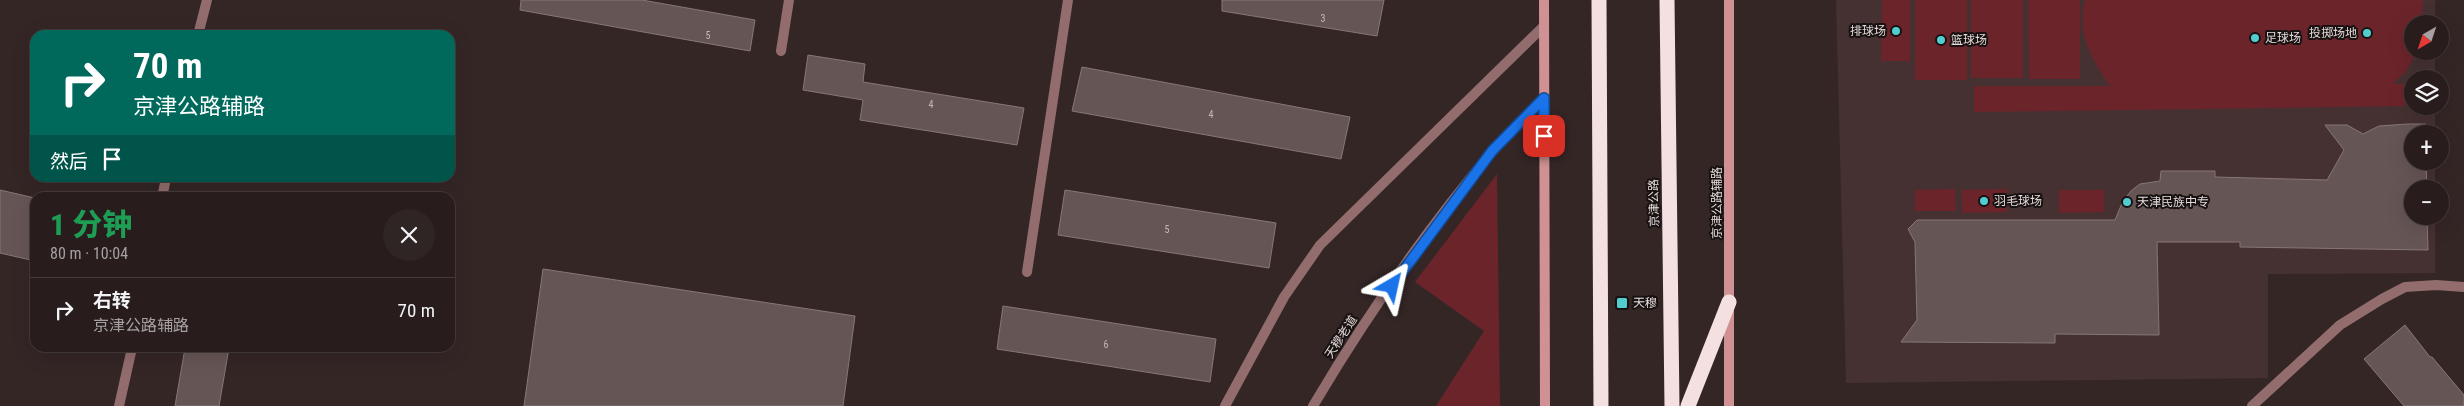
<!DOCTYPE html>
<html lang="zh">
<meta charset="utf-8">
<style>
:root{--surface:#281c1c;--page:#302525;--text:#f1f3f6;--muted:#a5a1a3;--line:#443a3b}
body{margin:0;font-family:"Roboto Condensed","Noto Sans SC",sans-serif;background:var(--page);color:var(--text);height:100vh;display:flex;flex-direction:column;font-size:19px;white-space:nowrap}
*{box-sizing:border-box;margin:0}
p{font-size:16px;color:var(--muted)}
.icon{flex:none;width:28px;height:28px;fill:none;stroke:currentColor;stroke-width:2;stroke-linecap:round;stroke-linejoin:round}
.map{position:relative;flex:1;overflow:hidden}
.sheet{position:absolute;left:30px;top:192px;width:425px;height:160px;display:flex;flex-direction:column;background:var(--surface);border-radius:15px;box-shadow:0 5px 20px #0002,0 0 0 1px var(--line)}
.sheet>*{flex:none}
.top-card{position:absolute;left:30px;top:30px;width:425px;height:152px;border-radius:15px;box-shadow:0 5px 20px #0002,0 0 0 1px var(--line);background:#00695c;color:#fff;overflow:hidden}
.needle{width:32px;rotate:219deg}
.controls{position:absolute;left:2404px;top:15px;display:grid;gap:10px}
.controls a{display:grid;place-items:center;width:45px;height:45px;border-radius:50%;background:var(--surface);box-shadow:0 5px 20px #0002,0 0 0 1px var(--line);font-size:25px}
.pin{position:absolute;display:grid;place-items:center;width:42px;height:42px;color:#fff;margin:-21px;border-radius:10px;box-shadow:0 2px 8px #0006}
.me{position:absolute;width:55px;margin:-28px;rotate:36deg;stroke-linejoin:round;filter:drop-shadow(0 0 4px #0008)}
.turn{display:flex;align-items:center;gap:18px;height:105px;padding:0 20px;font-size:22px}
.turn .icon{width:65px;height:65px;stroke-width:2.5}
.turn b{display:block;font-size:35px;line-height:42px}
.then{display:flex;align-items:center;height:48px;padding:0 20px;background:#0003;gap:10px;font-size:19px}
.round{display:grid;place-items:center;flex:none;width:52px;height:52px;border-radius:26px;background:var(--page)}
.headline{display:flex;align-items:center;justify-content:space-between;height:85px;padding:0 20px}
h1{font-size:30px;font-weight:800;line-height:38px;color:#1e9e55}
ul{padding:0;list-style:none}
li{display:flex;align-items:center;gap:15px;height:65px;padding:0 20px;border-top:1px solid var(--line)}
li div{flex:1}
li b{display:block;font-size:19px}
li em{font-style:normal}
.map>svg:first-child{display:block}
.built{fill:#463132}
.green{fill:#6c242b}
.building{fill:#655;stroke:#877}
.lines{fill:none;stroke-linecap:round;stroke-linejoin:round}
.lane{stroke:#936d6d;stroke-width:10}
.street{stroke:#936d6d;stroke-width:10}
.secondary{stroke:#cf9193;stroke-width:10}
.highway{stroke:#f4e0e0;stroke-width:15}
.route-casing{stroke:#114b97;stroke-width:12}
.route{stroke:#1a73e8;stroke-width:9}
.poi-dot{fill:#52cdcf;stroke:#181111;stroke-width:2}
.labels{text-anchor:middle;stroke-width:4;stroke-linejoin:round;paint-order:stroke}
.number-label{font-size:10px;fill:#c4b9b9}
.poi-label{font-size:12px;fill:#e4dada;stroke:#181111;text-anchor:start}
.street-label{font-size:12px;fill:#e4dada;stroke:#181111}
</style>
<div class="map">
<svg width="2464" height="406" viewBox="0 0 2464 406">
<rect width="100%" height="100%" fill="#352626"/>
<path class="built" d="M1836,0H2435V24H2412V51H2435V79H2412V106H2435V134H2412V161H2435V189H2412V216H2435V273L2268,274V378L1846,383Z"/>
<path class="green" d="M1882,0H1910V61H1881Z
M1915,0H1967V80H1915Z
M1971,0H2023V78H1971Z
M2028,0H2080V79H2029Z
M2085,0H2422L2423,24H2412V51H2417L2406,71L2393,84H2405V106L1974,112V86H2110C2092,59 2076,34 2085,0Z
M1497,174L1500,406H1436L1484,331L1415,282Z
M1955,189L1956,211H1915V190Z
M2007,189V212L1962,213V190Z
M2059,190H2104V212L2059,213Z"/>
<path class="building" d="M521,0H642L755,20L750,51L520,10Z
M1222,0H1384L1377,36L1222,11Z
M808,55L865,64L863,82L1024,108L1017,145L860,120L863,100L803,90Z
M1082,67L1350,117L1341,159L1072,111Z
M2408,124H2426V134H2412V161H2426L2427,189H2412V216H2427L2428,250L2240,247V242H2157L2159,335L2055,334V343L1901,342L1917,320L1915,242L1908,229L1917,220H2115L2123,201L2131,191L2140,184L2160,181L2161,171H2215V177L2327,180L2344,150L2325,125H2347L2363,134L2379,126Z
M0,190L35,198V261L0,253Z
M1065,190L1276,223L1269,268L1058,235Z
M543,269L855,316L843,406H524Z
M1003,306L1216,339L1210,382L997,349Z
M2405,325L2430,357H2432L2464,395V406H2404L2364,359Z
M185,348H229L219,406H175Z"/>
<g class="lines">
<path class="lane" d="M198,35L207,0
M781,51L789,0
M162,198L166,178
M1027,272L1068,0
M119,406L132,348
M1225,406L1284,297L1320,245L1544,26
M2252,406L2340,325L2382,299L2405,287L2436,285L2464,287"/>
<path class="street" d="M1313,406C1364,320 1427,229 1492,152C1508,133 1527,116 1544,98"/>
<path class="secondary" d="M1544,0L1545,406
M1729,0V406"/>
<path class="highway" d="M1599,0L1601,406
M1667,0L1672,406
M1688,406L1729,302"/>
</g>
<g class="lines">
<g class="route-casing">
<path id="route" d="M1392,286L1492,151L1544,98V136"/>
</g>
<use href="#route" class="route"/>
</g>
<g class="poi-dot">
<circle cx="1896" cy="31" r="5"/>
<circle cx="2367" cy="33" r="5"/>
<circle cx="2255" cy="38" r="5"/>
<circle cx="1941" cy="40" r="5"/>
<circle cx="1984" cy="201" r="5"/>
<circle cx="2127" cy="202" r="5"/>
<rect x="1616" y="297" width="12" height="12" rx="2.5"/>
</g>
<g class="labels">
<g class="number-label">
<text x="1323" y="22">3</text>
<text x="708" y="39">5</text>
<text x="931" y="108">4</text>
<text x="1211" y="118">4</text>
<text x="1167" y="233">5</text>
<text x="1106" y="348">6</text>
</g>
<g class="poi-label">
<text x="1886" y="35" text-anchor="end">排球场</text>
<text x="2357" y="37" text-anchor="end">投掷场地</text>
<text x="2265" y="42">足球场</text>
<text x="1951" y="44">篮球场</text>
<text x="1994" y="205">羽毛球场</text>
<text x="2137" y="206">天津民族中专</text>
<text x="1633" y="307">天穆</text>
</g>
<g class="street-label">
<text transform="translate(1654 203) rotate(-91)" y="4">京津公路</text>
<text transform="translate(1717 203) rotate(-90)" y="4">京津公路辅路</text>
<text transform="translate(1341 337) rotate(-57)" y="4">天穆老道</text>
</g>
</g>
</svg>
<div class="controls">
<a><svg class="needle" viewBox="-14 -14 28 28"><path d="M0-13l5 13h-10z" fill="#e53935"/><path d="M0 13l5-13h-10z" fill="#a5a1a3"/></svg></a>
<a><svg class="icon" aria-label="layers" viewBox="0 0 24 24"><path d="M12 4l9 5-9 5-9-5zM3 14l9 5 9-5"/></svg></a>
<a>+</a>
<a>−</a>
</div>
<div class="pin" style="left:1544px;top:136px;background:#d93025"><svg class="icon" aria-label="arrive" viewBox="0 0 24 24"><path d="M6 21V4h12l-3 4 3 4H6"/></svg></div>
<svg class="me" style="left:1392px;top:286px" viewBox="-20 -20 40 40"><path d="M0-17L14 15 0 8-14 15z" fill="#1a73e8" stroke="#fff" stroke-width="4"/></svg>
<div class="top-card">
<div class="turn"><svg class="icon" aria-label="right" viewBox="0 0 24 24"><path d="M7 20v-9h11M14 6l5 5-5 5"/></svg><div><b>70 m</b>京津公路辅路</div></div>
<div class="then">然后<svg class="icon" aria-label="arrive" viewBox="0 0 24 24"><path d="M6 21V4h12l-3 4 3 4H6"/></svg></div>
</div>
<section class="sheet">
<div class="headline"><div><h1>1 分钟</h1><p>80 m · 10:04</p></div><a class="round"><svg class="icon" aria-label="close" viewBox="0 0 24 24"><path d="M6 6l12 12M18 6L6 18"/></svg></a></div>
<ul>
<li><svg class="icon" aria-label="right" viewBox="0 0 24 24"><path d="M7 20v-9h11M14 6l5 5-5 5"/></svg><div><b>右转</b><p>京津公路辅路</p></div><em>70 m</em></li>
</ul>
</section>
</div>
